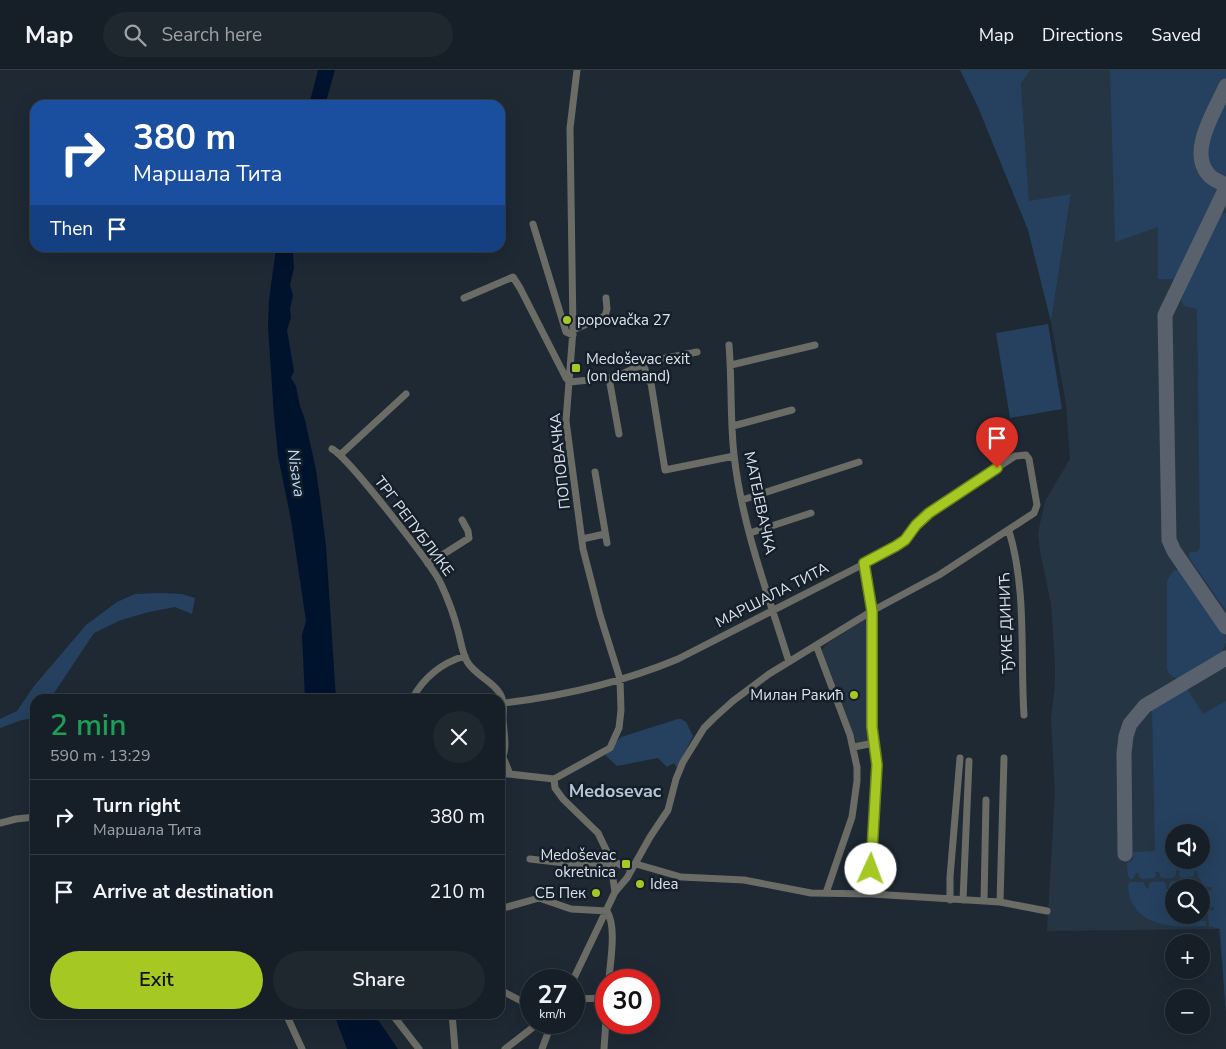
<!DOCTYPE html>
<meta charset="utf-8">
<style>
:root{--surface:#161f27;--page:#1f272f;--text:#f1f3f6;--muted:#9ea2a7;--line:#353d44;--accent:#a5c823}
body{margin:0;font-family:"Nunito Sans",sans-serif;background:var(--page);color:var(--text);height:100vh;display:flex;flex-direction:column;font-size:19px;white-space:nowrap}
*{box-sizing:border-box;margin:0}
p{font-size:16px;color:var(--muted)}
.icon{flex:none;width:28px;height:28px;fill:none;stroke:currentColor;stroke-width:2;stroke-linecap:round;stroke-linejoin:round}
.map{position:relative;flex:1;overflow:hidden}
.details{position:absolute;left:30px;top:624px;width:475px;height:325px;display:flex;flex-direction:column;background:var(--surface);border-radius:15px;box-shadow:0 5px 20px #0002,0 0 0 1px var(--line)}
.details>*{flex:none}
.guide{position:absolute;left:30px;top:30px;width:475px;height:152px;border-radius:15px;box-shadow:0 5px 20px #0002,0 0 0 1px var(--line);background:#1a4fa0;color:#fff;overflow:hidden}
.buttons{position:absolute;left:1165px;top:754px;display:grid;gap:10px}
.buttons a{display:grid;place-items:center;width:45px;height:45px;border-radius:50%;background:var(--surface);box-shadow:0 5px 20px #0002,0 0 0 1px var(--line);font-size:25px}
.speed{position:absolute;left:520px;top:899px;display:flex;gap:10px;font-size:25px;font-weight:700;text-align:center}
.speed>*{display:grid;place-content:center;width:65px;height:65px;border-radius:50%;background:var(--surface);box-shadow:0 5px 20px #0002,0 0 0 1px var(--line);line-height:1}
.speed small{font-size:12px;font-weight:400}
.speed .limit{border:8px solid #d22;background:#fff;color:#111}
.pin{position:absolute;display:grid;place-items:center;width:42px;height:42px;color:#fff;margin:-51px -21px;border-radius:50% 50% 50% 0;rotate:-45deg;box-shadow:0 0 5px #0007}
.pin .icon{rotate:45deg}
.me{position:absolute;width:55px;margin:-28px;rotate:2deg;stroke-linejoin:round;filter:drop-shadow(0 0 4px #0008)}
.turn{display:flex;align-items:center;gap:18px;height:105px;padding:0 20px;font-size:22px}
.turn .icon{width:65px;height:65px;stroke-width:2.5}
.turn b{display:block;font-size:35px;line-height:42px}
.then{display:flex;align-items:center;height:48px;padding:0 20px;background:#0003;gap:10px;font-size:19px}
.round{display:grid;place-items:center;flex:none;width:52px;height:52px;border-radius:26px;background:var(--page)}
.summary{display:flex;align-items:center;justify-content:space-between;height:85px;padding:0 20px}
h1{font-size:30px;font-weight:600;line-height:38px;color:#1e9e55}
.button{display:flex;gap:10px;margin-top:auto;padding:10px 20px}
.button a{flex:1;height:58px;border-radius:30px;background:var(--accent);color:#111;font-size:20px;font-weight:600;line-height:58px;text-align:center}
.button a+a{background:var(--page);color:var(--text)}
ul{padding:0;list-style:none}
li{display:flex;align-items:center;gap:15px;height:75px;padding:0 20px;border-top:1px solid var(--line)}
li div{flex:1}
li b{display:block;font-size:19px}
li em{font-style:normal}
header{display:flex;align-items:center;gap:30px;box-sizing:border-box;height:70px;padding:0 25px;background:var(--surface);border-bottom:1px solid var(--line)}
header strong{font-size:24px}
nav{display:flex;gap:28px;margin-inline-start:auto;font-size:18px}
.search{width:350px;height:45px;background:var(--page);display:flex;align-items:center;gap:12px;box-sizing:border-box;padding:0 18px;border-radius:28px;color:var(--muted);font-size:19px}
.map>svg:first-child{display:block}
.built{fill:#263544;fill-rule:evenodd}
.green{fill:#25415f;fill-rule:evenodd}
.water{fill:#00132d}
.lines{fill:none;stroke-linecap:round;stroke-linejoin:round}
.taxiway{stroke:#59626c;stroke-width:15}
.minor{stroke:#6a6c65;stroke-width:7}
.route-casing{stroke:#6b8217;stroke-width:12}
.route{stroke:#a5c823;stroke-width:9}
.poi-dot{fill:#a5c823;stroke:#151f2a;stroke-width:2}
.labels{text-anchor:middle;stroke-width:5;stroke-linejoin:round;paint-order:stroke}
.poi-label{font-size:15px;fill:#dce2ea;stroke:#151f2a;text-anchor:start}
.street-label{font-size:15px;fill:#dce2ea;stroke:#151f2a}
.water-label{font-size:16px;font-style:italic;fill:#c0dbfb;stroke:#151f2a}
.quarter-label{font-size:18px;font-weight:bold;fill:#b5c3d2;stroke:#151f2a}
</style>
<header>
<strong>Map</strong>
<div class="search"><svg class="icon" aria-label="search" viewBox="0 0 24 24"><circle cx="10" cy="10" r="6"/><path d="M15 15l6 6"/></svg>Search here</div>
<nav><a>Map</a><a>Directions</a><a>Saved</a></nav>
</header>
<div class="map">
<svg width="1226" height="979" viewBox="0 0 1226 979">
<rect width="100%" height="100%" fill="#1e2934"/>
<path class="built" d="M1031,0H1226V943L1219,859L1047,861L1055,723L1051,648L1055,616V591L1051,534L1040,481L1038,463L1045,431L1070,389L1066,334L1051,252L1071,125L1029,132L1021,13ZM1174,762H1201V790H1174ZM1174,818H1201V845H1174Z
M866,549L869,550L870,671L857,674L822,580L828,573Z"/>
<path class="green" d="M960,0H1031L1021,13L1029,131L1071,124L1051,252L1028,160L978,37Z
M1110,0H1226V109L1180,204L1175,209H1158V157L1115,172Z
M1226,143V541L1188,486L1191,482H1197L1200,477L1197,244V239L1184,236L1181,230L1218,147L1221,144Z
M1048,254L1062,339L1010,348L996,263Z
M1181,499L1185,502L1225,559L1226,572L1222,582L1217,586L1184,607C1176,610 1170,607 1167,599V511L1173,501Z
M159,523L182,524L195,528L192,544L175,537L149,542L121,550L94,563L50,629H35V648L22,650L0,658V649L17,641L34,616L86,555L117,532L135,524Z
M1186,617L1203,644L1226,631V943L1220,859L1209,856L1208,841L1214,840V837H1207L1206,821L1212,820V817H1205L1198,807L1197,801H1195L1193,807L1182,808L1179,806V800L1176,801V805L1173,808H1161L1159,802H1155L1156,806L1154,808L1141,809L1139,806L1138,803H1136L1133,809H1130L1128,806L1127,793L1133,790V782L1155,781L1152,640L1156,636ZM1174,762H1201V790H1174Z
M678,649H681L686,652L693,666L677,698L674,693L667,697L658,688L617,696L605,685L621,667Z
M1192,810C1202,812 1203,819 1204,828H1201V818H1174V845H1201V831L1204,832L1205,848L1200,849L1201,851H1206V856C1174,859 1129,856 1128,815L1130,812H1143L1147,819L1149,818V814L1152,812L1163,811L1166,814V819H1169V814L1172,811H1184L1186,817L1189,816V813Z"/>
<path class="water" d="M318,0H335L325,35H309Z
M276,178H294L293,184L294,198L290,215L293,225L290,239L291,248L287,260L294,301L291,308L296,316L300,336L305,350L316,400L321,436L326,476L336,629H305L302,565L306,551L291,450L278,386L274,346L268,257L269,230Z
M334,944H374L398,979H347Z"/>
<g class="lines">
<path class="taxiway" d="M1226,16C1216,39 1187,82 1209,105C1213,110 1220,112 1226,115
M1226,118L1165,245L1169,470L1174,481L1226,557
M1125,784L1124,683L1126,666L1130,654L1145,636L1226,588"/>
<path class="minor" d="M533,154L566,262L573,265
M464,228L513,207L520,218L566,308L570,312
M573,260L605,246L607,239L606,228
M729,275C732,312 730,349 734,385C742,456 768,524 789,592
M644,294L647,309L651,313L665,400L734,386
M731,295L815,275
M609,308L619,364
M570,312L609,308L624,303L651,291L697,282
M733,356L792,340
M332,379C347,386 433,496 441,514C448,529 454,545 458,561C461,571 462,584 468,593C478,608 500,614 503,632C504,637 503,643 503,647C503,662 509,679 500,692
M340,385L406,324
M595,402L607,473
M742,430L859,392
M1009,461C1027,520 1020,584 1024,645
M750,463L811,443
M582,469L605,464
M865,493L872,541V657L877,695L870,792L872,824
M428,494L469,468L468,461L462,450
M816,575L850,665L857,697V711L852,747L826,823
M412,629C424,607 441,593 465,586
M504,633C563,626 623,612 678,589L897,477L905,470L916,455L929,443L1015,386L1026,385L1029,389L1037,435L1034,443L939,505L872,541L769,604L733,631L714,648L704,658L683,692L676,709L668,740L650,767L627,808L615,822L573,910
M854,677L874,673
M503,687L510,704
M500,703L554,709
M554,709L610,678L619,658L621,640L620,609L600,545L583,479L566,351L573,260L570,58L577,0
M554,709L555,718L563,729L598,763L610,788L615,822
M0,753L16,749L35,747
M610,788C618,794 623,798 633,797
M530,789L591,796L612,795
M636,794L681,807L744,810L811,823L872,824L1000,832L1047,841
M950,830V807L960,688
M963,830L969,691
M984,831L986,730
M1000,832L1004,688
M500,839L539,828L571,839L607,841C617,858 610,891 609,910
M500,920L531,936
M574,929L606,928
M286,944L302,979
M392,944L419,979
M452,944L455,979
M505,979L540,952
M542,979L552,952
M604,979L606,950"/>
</g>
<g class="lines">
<g class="route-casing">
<path id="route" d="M871,799L877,695L872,657V541L864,493L896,476L905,470L916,455L929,443L997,398"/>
</g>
<use href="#route" class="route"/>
</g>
<g class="poi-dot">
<circle cx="567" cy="250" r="5"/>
<rect x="571" y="293" width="10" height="10" rx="2.5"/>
<circle cx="854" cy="625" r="5"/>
<rect x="621" y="789" width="10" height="10" rx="2.5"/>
<circle cx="640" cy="814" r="5"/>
<circle cx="596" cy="823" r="5"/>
</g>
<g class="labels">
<g class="poi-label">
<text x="577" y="255">popovačka 27</text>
<text x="586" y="294">Medoševac exit<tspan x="586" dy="17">(on demand)</tspan></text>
<text x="844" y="630" text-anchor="end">Милан Ракић</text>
<text x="616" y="790" text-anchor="end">Medoševac<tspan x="616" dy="17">okretnica</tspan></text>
<text x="650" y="819">Idea</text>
<text x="586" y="828" text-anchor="end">СБ Пек</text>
</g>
<g class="street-label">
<text transform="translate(560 391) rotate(-96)" y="5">ПОПОВАЧКА</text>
<text transform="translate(760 433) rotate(78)" y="5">МАТЕЈЕВАЧКА</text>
<text transform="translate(414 456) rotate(53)" y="5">ТРГ РЕПУБЛИКЕ</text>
<text transform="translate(772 525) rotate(-27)" y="5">МАРШАЛА ТИТА</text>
<text transform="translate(1006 553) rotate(-92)" y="5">ЂУКЕ ДИНИЋ</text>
</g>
<g class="water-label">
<text transform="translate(297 403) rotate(82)" y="6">Nisava</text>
</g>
<g class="quarter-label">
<text x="615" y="727">Medosevac</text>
</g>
</g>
</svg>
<div class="buttons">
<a><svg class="icon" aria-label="sound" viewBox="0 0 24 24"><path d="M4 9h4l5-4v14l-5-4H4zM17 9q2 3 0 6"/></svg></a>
<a><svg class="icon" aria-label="search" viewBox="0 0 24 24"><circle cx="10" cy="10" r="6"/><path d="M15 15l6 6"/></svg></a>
<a>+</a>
<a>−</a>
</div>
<div class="speed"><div>27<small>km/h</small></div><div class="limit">30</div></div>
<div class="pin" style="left:997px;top:398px;background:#d93025"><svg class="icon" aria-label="arrive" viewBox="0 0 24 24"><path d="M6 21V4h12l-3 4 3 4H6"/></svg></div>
<svg class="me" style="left:871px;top:799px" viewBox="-20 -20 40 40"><circle r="19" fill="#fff"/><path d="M0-13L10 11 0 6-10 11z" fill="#a5c823"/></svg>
<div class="guide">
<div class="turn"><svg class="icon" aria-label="right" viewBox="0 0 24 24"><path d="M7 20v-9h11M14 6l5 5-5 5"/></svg><div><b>380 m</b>Маршала Тита</div></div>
<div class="then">Then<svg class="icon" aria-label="arrive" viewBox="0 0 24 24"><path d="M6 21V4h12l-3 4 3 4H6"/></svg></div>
</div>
<section class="details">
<div class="summary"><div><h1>2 min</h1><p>590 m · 13:29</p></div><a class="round"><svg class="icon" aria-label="close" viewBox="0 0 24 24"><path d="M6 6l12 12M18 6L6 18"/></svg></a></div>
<ul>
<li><svg class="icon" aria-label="right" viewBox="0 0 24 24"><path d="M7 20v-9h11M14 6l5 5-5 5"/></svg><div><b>Turn right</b><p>Маршала Тита</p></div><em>380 m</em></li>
<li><svg class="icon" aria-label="arrive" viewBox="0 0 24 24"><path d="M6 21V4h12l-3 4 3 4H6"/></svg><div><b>Arrive at destination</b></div><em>210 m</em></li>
</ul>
<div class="button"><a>Exit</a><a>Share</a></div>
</section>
</div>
